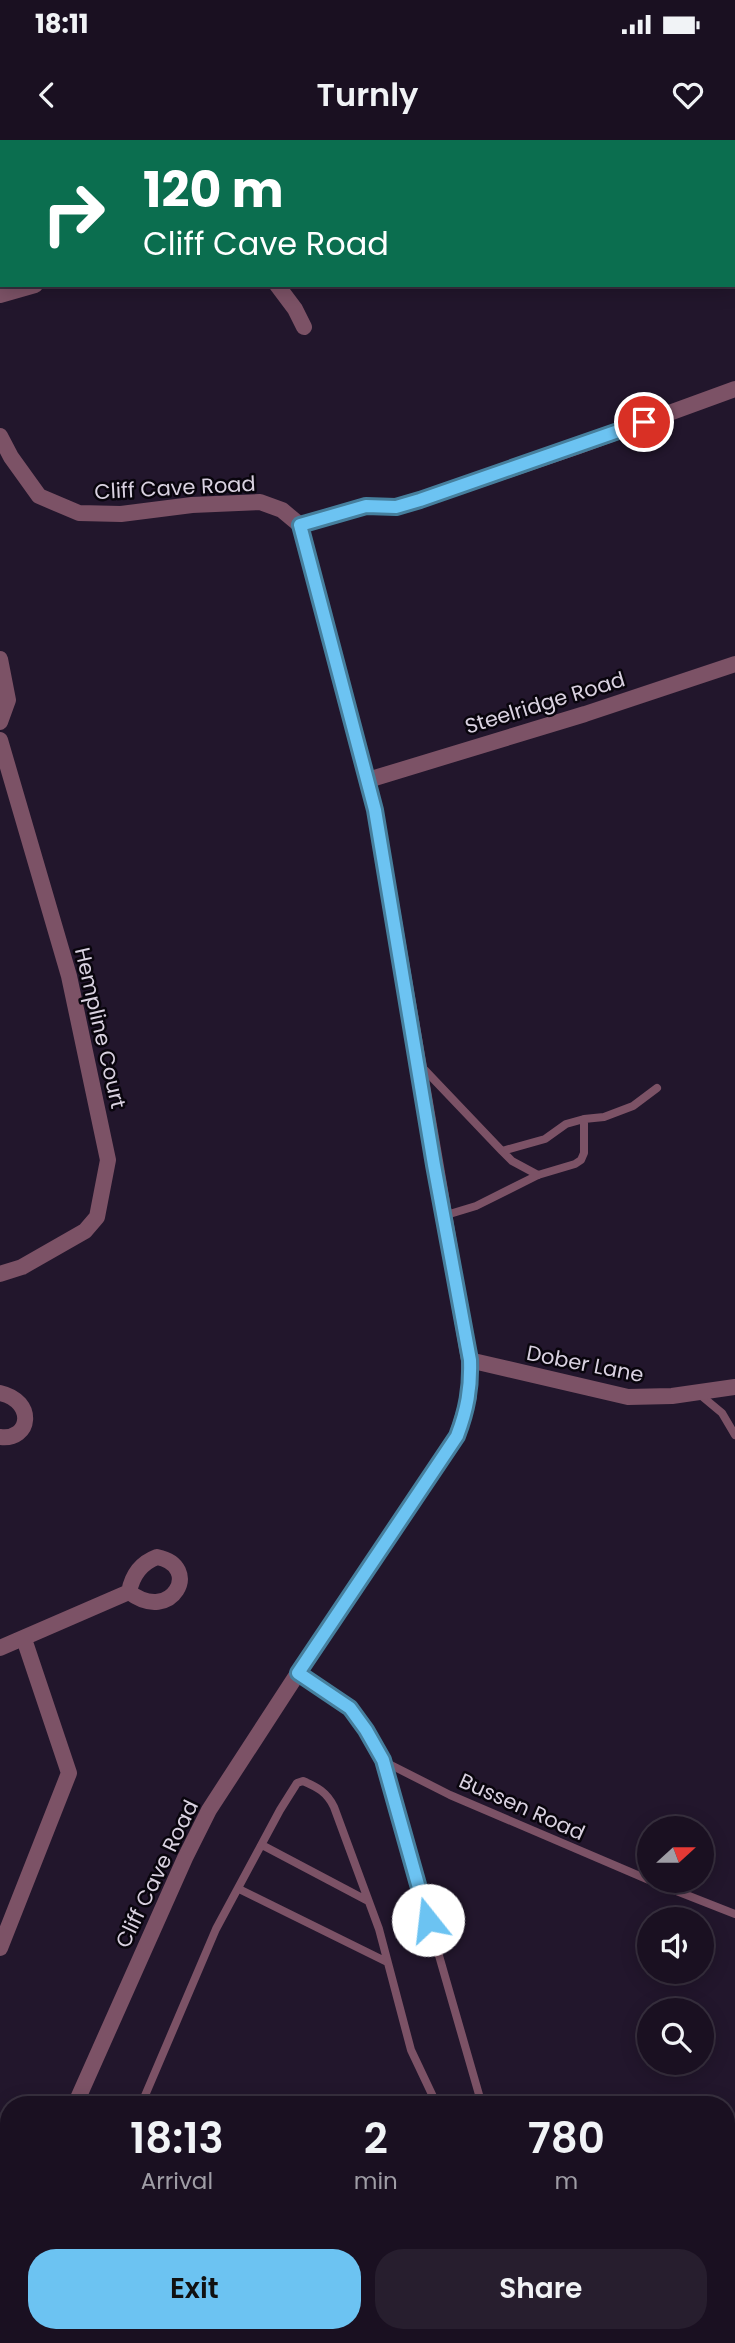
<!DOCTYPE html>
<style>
:root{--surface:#1a1021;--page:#271e2e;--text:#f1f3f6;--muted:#9f9da5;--line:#38303f;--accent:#6cc3f2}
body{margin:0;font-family:Poppins,sans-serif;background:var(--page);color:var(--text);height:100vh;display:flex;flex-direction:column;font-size:26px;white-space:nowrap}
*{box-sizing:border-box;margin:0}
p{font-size:23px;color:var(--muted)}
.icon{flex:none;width:38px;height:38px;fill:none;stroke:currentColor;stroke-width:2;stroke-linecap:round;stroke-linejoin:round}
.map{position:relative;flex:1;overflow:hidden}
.panel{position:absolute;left:0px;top:1956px;width:735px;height:247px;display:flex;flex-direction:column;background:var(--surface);border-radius:28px 28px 0 0;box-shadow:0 4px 18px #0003,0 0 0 2px var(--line)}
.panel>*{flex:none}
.guide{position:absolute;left:0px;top:0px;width:735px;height:147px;box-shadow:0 4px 18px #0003,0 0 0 2px var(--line);background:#0b6e4f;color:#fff;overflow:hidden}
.needle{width:46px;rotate:69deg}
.controls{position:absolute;left:637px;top:1676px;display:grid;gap:14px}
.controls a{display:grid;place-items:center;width:77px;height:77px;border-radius:50%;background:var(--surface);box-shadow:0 4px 18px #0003,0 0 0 2px var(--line);font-size:35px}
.pin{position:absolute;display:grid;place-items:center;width:60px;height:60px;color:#fff;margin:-30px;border:4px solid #fff;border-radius:50%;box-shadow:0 2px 7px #0007}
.me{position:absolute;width:77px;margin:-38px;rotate:344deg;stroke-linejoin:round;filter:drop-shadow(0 0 5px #0008)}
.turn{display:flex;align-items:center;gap:24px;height:147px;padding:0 28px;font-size:32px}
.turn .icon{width:91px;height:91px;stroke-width:2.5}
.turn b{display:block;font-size:49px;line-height:60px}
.eta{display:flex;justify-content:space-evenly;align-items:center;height:119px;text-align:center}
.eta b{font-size:42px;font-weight:600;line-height:49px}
.primary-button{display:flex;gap:14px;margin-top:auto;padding:14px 28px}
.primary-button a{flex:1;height:80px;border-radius:28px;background:var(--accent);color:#111;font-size:28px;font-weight:600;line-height:80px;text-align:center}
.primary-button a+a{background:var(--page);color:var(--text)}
.status{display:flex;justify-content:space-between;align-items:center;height:49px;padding:0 35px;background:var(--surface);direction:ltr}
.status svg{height:19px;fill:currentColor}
header{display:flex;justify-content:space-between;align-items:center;height:91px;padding:0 28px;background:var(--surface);font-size:32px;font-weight:600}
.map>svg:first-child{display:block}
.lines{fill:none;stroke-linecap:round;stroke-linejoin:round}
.service{stroke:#7c5266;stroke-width:8}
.minor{stroke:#7c5266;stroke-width:16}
.route-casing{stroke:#467f9d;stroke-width:18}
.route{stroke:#6cc3f2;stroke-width:12}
.labels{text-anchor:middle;stroke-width:5;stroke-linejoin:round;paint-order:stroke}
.street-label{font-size:21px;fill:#d9d1e0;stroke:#09050d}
</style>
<div class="status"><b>18:11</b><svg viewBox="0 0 49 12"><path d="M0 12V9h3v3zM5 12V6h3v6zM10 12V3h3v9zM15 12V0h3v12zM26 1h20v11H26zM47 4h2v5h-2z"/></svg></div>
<header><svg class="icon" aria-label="back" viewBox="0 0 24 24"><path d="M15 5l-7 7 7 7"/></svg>Turnly<svg class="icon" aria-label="heart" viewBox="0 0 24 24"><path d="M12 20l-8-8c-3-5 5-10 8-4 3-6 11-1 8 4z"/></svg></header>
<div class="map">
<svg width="735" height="2203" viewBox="0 0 735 2203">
<rect width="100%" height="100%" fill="#22162c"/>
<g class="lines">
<path class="service" d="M421,926L502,1011L545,999L566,984L584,979L604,977L633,966L657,948
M502,1011L512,1021L538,1035
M443,1076L476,1066L538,1035L575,1024L581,1020L584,1013V979
M698,1253L722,1273L735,1295
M383,1621L482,1965
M383,1621L450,1655L649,1740
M262,1705L368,1761
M651,1741L735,1774
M239,1749L387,1822
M141,1965L216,1789L280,1670L297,1643L303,1641C317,1647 327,1652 334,1667L379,1789L411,1910L437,1965
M469,2203L495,2194"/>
<path class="minor" d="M212,0V2
M277,145L295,169L304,187
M0,155L35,145
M0,296L11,317L39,356L79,373L121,374L192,365L260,362L282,370L300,385L375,670L469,1220V1256L457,1296L298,1533L350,1568L366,1590L383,1621
M300,385L366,366L396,367L420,360L576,307L735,249
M0,519L8,560L0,582
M0,600L69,836L108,1020L97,1077L85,1091L22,1127L0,1134
M368,640L585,574L735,524
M469,1220L628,1257L672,1256L735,1247
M0,1253C36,1261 31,1301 0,1297
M157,1417C203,1426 172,1485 129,1452C132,1436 141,1423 157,1417Z
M0,1508L129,1452
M0,1808L69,1633L24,1499
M75,1965L185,1718L209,1670L298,1533
M0,2100L9,2104
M0,2135L9,2115"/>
</g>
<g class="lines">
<g class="route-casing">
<path id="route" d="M428,1780L383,1620L366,1590L350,1568L298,1533L457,1296C467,1270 471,1248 470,1220L434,1025L375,670L300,385L366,366L396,367L420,360L644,282"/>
</g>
<use href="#route" class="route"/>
</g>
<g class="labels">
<g class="street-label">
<text transform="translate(175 348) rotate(-3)" y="7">Cliff Cave Road</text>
<text transform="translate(545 563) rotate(-17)" y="7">Steelridge Road</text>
<text transform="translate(100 888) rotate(77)" y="7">Hempline Court</text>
<text transform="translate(585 1224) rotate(11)" y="7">Dober Lane</text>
<text transform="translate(522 1667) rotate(24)" y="7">Bussen Road</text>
<text transform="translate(157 1734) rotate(-64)" y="7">Cliff Cave Road</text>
</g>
</g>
</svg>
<div class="controls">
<a><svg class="needle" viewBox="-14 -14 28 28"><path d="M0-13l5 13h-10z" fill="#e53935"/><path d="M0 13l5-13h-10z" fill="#9f9da5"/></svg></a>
<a><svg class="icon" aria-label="sound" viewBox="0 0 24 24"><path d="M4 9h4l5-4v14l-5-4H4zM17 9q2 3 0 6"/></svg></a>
<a><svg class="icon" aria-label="search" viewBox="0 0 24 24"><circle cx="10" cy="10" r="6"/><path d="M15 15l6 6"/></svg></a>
</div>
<div class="pin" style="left:644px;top:282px;background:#d93025"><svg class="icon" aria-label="arrive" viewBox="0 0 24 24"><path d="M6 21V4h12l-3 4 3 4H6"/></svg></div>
<svg class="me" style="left:428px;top:1780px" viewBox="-20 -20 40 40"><circle r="19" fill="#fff"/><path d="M0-13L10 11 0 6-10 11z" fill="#6cc3f2"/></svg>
<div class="guide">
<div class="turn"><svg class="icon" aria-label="right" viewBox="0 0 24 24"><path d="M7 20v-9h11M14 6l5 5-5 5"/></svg><div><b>120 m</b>Cliff Cave Road</div></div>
</div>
<section class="panel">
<div class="eta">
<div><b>18:13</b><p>Arrival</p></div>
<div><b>2</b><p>min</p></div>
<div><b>780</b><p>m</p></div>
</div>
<div class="primary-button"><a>Exit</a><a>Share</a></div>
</section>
</div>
